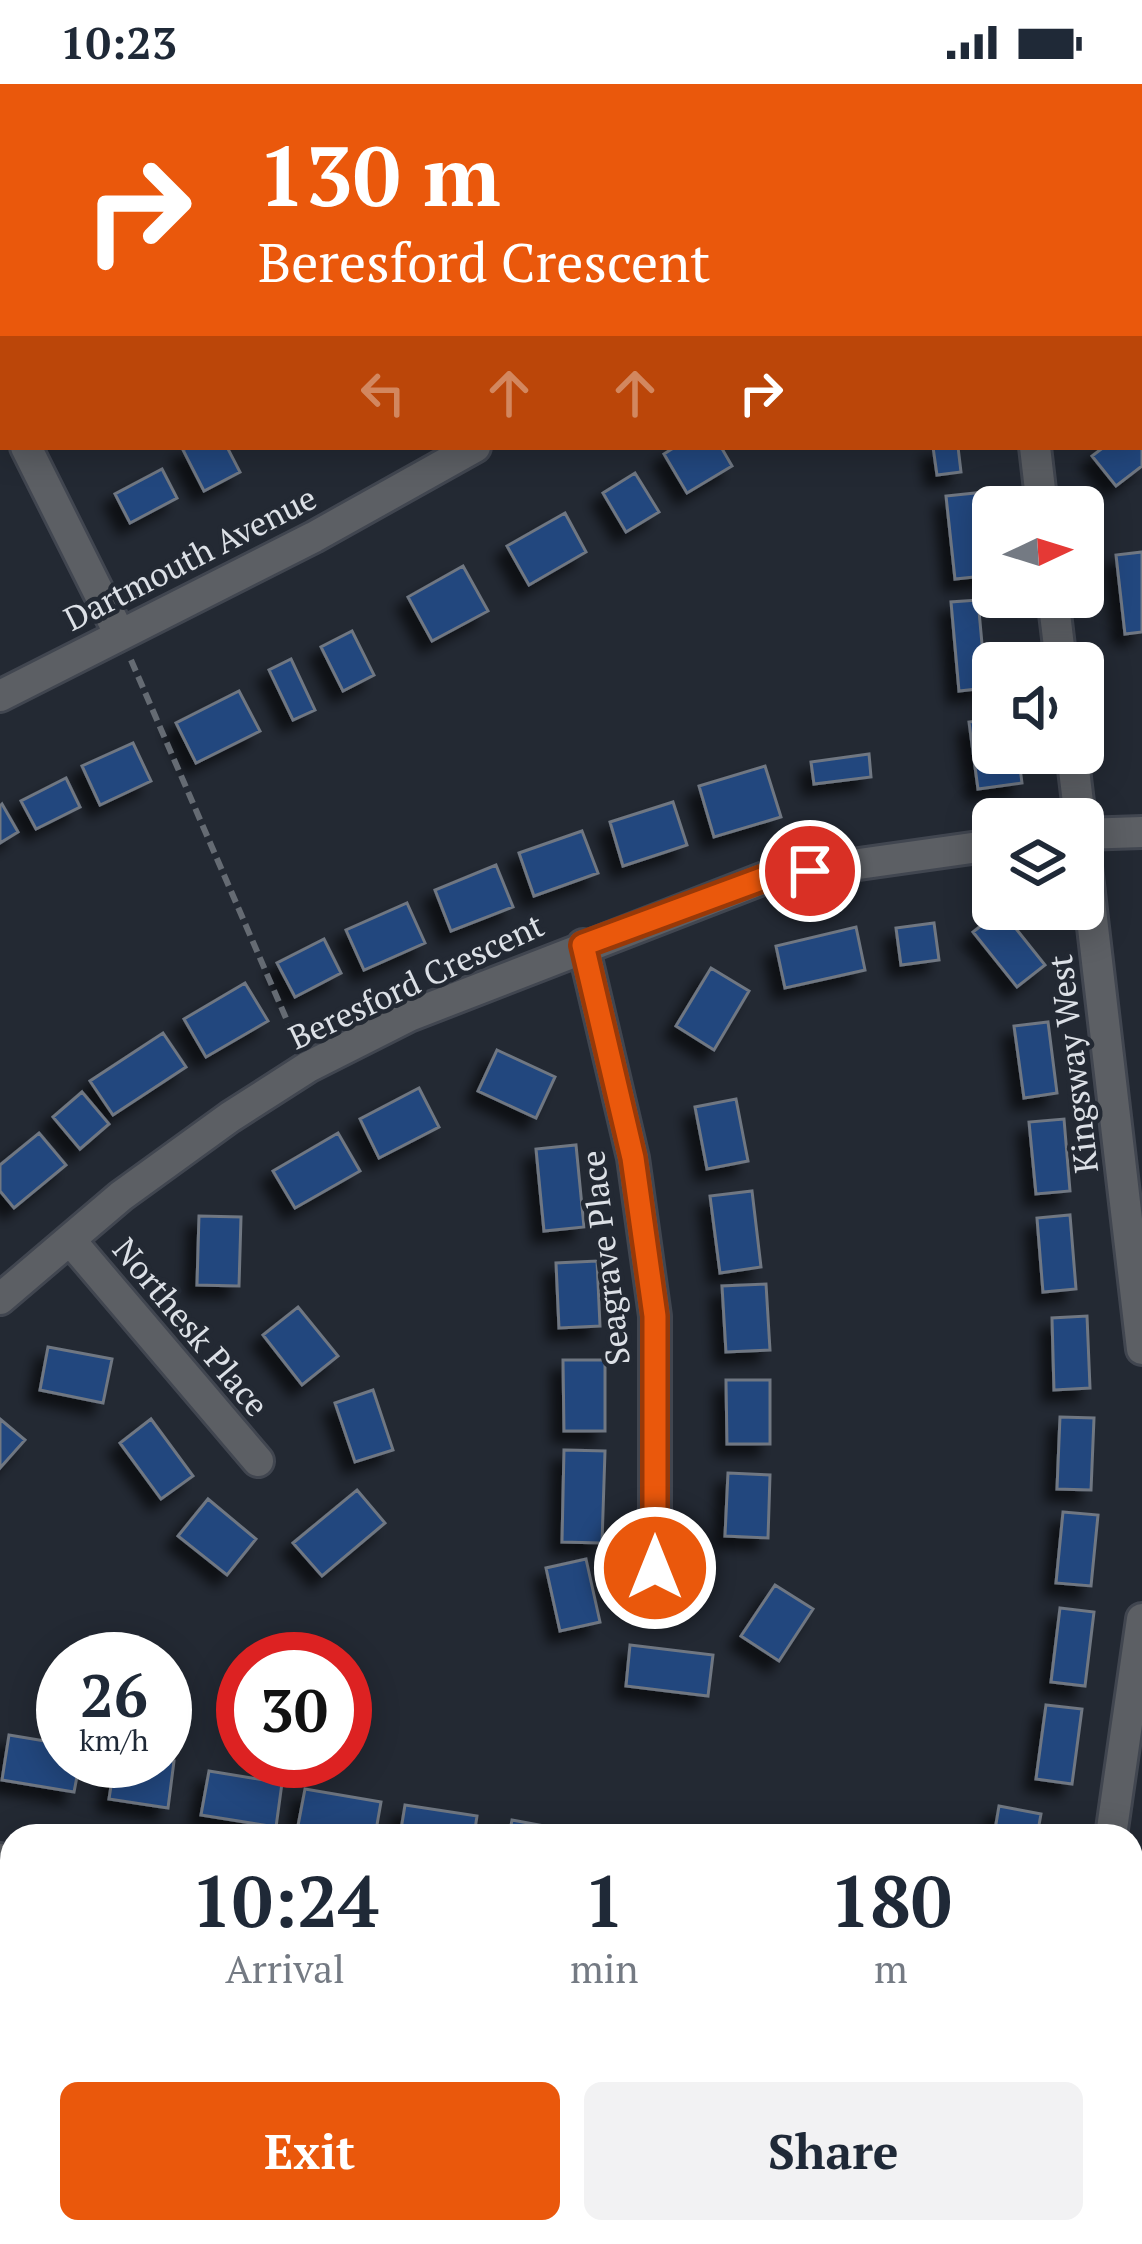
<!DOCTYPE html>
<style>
:root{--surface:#fff;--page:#f2f2f3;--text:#1f2937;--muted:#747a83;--accent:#ea580c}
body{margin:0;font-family:"PT Serif",serif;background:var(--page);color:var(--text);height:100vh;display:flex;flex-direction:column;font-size:45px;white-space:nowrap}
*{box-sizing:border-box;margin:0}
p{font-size:39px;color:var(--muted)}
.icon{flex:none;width:66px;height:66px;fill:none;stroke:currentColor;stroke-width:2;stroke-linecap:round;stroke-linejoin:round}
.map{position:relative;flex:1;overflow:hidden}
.details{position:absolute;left:0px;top:1740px;width:1143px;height:420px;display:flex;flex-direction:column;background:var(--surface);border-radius:36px 36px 0 0;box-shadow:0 6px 30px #0003}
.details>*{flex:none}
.guide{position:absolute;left:0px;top:0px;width:1143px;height:366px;box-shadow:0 6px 30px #0003;background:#ea580c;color:#fff;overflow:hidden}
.needle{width:78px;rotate:86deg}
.tools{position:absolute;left:972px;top:402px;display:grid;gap:24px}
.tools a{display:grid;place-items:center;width:132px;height:132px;border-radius:18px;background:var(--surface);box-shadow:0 6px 30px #0003;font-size:60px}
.speed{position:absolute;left:36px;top:1548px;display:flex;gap:24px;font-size:60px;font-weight:700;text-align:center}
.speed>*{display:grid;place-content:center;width:156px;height:156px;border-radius:50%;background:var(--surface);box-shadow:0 6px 30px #0003;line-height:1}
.speed small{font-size:30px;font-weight:400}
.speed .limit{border:18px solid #d22;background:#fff;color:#111}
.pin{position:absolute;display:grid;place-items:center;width:102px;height:102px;color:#fff;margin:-51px;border:6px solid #fff;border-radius:50%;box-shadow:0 3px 12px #0007}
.me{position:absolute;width:132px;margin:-66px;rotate:0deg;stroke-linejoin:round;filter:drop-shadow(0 0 9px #0008)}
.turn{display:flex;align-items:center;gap:42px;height:252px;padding:0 60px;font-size:54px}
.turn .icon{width:156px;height:156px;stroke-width:2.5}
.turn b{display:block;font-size:84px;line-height:102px}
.lanes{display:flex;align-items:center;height:114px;padding:0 60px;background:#0003;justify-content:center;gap:60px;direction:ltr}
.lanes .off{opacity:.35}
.eta{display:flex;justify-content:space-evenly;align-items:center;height:204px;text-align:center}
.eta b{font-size:72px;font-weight:700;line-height:84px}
.action{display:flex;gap:24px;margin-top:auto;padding:24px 60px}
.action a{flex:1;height:138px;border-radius:18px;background:var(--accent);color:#fff;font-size:48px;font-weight:700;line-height:138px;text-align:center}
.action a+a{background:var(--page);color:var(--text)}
.status{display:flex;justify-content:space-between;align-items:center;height:84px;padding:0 60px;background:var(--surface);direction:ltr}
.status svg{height:33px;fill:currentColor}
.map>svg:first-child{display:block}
.green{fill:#403c10}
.building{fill:#21467e;stroke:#6f7782;stroke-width:3;filter:url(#shadow)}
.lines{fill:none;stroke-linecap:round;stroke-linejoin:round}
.minor-casing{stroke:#414650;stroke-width:36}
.path{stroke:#656b73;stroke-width:6;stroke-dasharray:12 6;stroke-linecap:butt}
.minor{stroke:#5c5f64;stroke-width:30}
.route-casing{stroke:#983908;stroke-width:30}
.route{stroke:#ea580c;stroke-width:21}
.labels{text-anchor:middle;stroke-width:9;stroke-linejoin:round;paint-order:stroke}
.street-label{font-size:33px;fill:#dce0e6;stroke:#232933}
</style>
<div class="status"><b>10:23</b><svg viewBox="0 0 49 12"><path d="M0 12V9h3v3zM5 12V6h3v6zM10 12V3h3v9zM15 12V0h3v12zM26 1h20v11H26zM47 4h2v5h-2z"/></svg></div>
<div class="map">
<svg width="1142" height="2160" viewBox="0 0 1142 2160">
<defs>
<filter id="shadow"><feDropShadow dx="-11" dy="11" stdDeviation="6" flood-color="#0009"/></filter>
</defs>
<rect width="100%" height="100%" fill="#232933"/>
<path class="green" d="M1131,1849L1142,1851V2093L1131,2090Z"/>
<path class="building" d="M1142,334V382L1116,402L1092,372L1104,363H1140Z
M189,363H227L240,388L204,407L183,366Z
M675,363H721L732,382L687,409L664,370Z
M933,363H958L961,388L937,391Z
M162,385L177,414L130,439L115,410Z
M635,389L659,428L626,448L603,409Z
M985,408L993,491L955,495L946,412Z
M565,429L586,468L529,501L507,462Z
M1142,468V548L1125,550L1116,471Z
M463,482L488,527L432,557L408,513Z
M978,516L986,604L959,607L951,518Z
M352,547L374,591L343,607L321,563Z
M291,575L315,626L293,636L269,586Z
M239,607L260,647L196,679L176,639Z
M993,635V669H1018L1022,699L978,705L969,638Z
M133,659L151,697L100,721L82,682Z
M869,670L871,693L814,700L811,678Z
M765,682L781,733L714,753L699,702Z
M66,694L80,723L36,745L21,717Z
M673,718L687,761L623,782L610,738Z
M2,720L18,748L0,759V722Z
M582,747L598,789L534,812L519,769Z
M496,781L513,823L451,847L435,806Z
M407,819L425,859L364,886L346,846Z
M1001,826L1045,881L1017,903L973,848Z
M934,839L939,876L901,881L896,844Z
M856,843L865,886L785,904L776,862Z
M324,855L341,889L295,913L277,879Z
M711,884L749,907L714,966L676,942Z
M245,899L268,937L206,973L184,935Z
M1048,938L1057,1009L1024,1014L1014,942Z
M163,949L186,983L113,1031L90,997Z
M497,966L555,993L536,1034L478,1007Z
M419,1004L439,1043L379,1074L360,1035Z
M82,1008L109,1040L80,1065L53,1033Z
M736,1015L748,1077L707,1085L695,1023Z
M1064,1035L1070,1107L1036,1110L1029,1038Z
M39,1049L66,1081L14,1124L0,1107V1081Z
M338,1049L360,1087L295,1124L273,1087Z
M576,1061L584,1143L544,1147L536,1065Z
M752,1107L761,1183L720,1189L710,1112Z
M1070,1131L1076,1205L1043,1208L1037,1134Z
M199,1132L241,1133L239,1202L197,1201Z
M597,1177L600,1242L559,1244L556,1179Z
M766,1200L770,1266L726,1268L722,1202Z
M298,1223L338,1272L302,1301L263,1251Z
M1087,1232L1090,1304L1054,1306L1052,1234Z
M48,1263L112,1275L103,1319L40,1306Z
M563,1276H605V1347H564Z
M726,1296H770V1360H727Z
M373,1306L393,1366L355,1378L335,1319Z
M1060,1333L1094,1334L1091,1406L1057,1405Z
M0,1335L25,1356L0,1384Z
M151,1335L193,1392L161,1415L120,1359Z
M564,1366L605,1367L602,1459L562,1458Z
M728,1389L770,1391L768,1454L725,1452Z
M357,1406L385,1439L322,1492L293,1459Z
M208,1415L256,1455L227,1491L178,1452Z
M1063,1428L1098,1431L1091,1502L1056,1499Z
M586,1475L600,1538L560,1547L546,1484Z
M775,1501L813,1525L779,1577L741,1552Z
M1060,1524L1094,1528L1085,1602L1051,1598Z
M630,1561L713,1571L708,1612L626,1602Z
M1046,1621L1082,1625L1072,1700L1036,1695Z
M9,1651L63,1660V1677H80L74,1708L2,1696Z
M115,1677H174L168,1724L109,1715Z
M209,1687L282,1699L276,1743L201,1731Z
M305,1705L381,1718L375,1752L297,1747Z
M405,1721L477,1732L474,1752H400Z
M999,1722L1041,1730L1037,1752H994Z
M512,1736L555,1744L554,1752H509Z
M10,2128L12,2148H81L80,2160H7Z
M939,2148H976L974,2160H937Z"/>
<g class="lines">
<g class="minor-casing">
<path id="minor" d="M997,3L1000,0
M1140,275L1142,276
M0,311L3,317
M26,363L120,551
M1035,363L1042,423
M1053,513L1061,579
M0,612L314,453L475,363
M1072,669L1080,735
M1083,750L1142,748
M1083,757L1142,1265
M583,861L633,1074L655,1232V1484
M70,1156L258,1377
M0,1215L121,1112L230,1033L308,983L409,932L767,793L993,761
M1111,1752L1142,1535
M0,1775L12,1777
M1131,1849L1142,1851
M1131,2091L1142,2093
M1032,2160L1035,2148"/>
</g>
<path class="path" d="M480,0L481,3
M131,576L295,955
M519,2160L522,2148"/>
<use href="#minor" class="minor"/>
</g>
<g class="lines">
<g class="route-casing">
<path id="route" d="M655,1484V1232L633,1074L583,861L767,793L810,787"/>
</g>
<use href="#route" class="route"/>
</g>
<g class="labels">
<g class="street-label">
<text transform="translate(190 474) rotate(-27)" y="12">Dartmouth Avenue</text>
<text transform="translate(416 897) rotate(-25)" y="12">Beresford Crescent</text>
<text transform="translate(1073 980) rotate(-97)" y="12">Kingsway West</text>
<text transform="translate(605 1174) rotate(-97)" y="12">Seagrave Place</text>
<text transform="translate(191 1243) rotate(50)" y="12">Northesk Place</text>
</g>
</g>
</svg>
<div class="tools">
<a><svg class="needle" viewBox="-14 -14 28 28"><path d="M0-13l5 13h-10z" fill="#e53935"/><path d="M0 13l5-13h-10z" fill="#747a83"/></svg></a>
<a><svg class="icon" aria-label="sound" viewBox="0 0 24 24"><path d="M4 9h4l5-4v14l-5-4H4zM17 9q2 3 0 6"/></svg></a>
<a><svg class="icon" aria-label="layers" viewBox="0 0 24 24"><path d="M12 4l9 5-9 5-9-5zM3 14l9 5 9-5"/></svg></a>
</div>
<div class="speed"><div>26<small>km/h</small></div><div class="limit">30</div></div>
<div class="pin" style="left:810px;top:787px;background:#d93025"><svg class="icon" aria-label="arrive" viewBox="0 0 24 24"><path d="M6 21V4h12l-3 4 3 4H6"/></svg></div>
<svg class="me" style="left:655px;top:1484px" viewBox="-20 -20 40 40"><circle r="17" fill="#ea580c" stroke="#fff" stroke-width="3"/><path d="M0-11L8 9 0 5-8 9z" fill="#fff"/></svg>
<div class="guide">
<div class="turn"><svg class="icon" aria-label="right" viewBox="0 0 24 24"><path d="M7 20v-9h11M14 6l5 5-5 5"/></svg><div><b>130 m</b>Beresford Crescent</div></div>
<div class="lanes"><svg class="icon off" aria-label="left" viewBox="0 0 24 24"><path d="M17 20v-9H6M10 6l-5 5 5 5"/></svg><svg class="icon off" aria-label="ahead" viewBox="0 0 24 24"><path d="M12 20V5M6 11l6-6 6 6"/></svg><svg class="icon off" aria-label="ahead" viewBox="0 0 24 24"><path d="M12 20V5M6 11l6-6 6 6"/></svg><svg class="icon" aria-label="right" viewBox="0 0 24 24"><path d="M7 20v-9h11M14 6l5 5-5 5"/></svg></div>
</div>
<section class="details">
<div class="eta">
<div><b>10:24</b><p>Arrival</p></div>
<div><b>1</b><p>min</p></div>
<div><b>180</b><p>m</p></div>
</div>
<div class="action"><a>Exit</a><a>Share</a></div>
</section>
</div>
